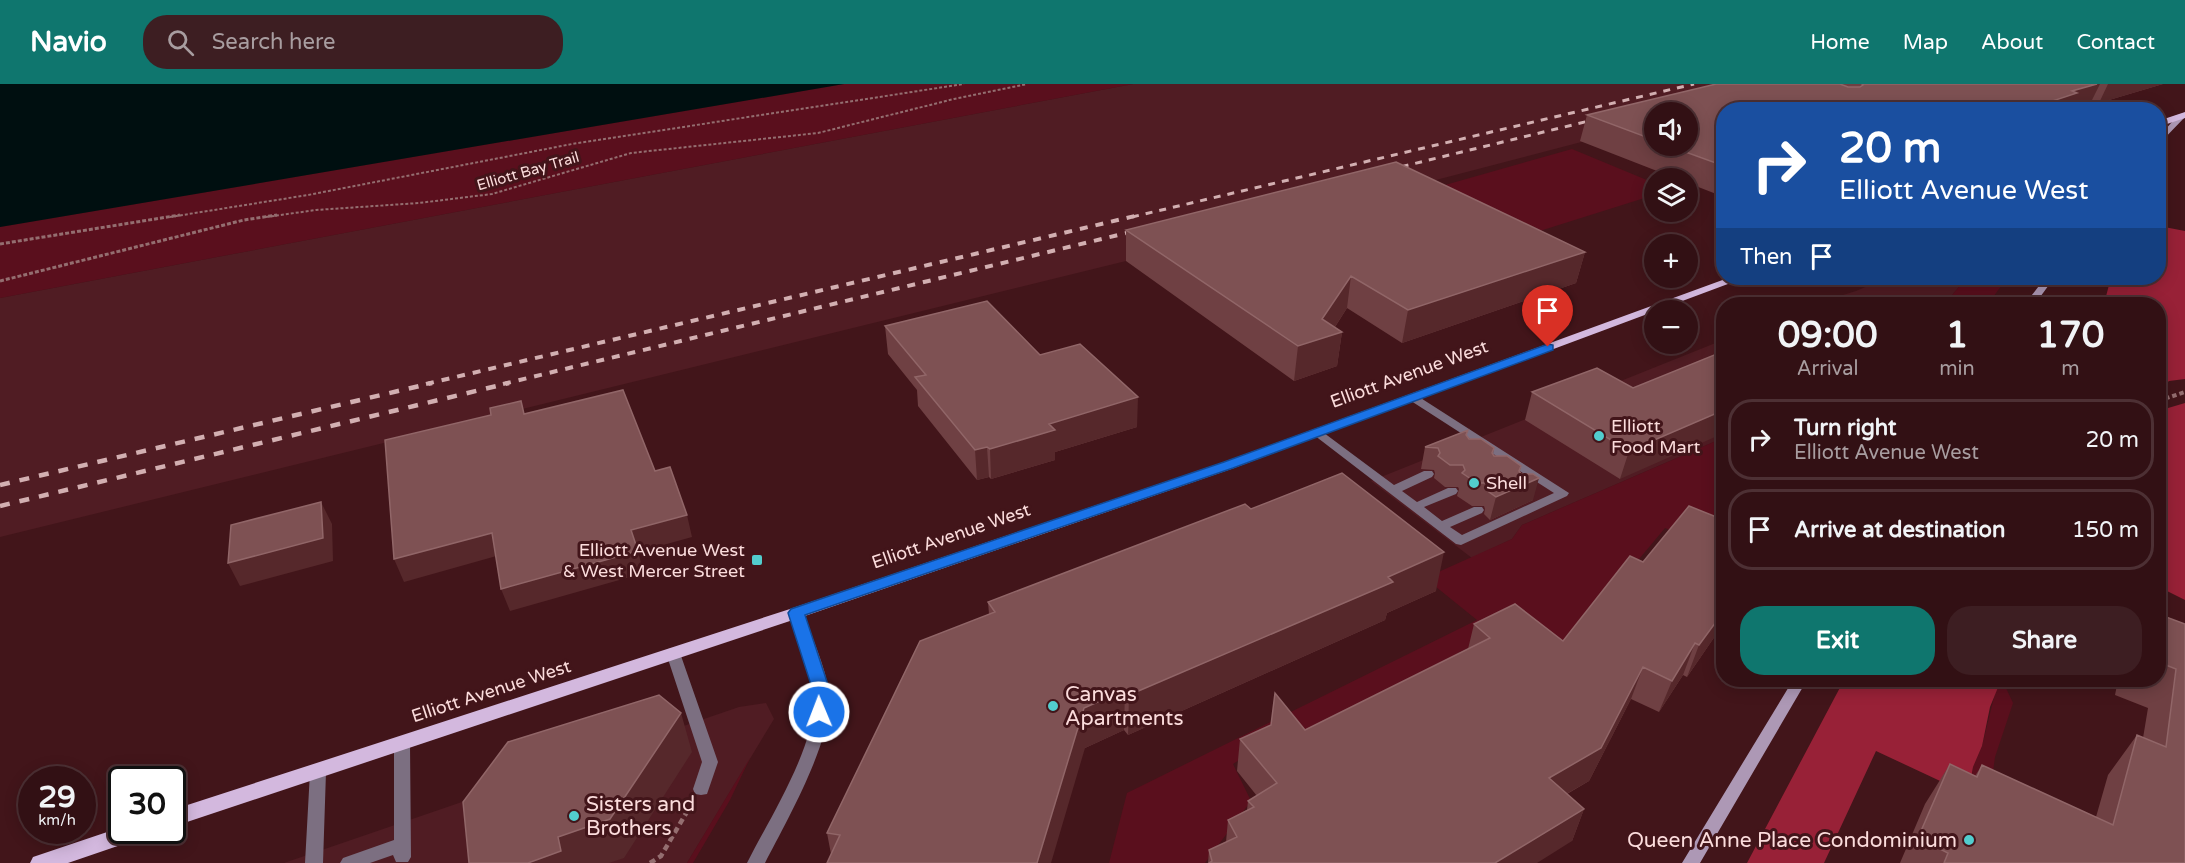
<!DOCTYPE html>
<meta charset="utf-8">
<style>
:root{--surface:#321014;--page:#3d1e22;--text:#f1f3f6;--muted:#a89da0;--line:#4d3034;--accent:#0f766e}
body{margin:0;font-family:"Varela Round",sans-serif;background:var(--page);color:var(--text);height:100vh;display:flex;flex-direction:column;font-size:22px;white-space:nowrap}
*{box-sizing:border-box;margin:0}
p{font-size:20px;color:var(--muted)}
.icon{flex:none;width:33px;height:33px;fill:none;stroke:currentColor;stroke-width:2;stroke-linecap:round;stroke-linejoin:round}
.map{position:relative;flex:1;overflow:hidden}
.panel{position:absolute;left:1716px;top:213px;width:450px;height:390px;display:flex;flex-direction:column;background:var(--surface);border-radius:24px;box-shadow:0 3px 15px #0003,0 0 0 2px var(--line)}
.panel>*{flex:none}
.banner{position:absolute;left:1716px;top:18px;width:450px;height:183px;border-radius:24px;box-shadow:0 3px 15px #0003,0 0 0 2px var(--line);background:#1a4fa0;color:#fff;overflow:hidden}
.buttons{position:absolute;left:1644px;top:18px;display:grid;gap:12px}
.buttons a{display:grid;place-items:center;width:54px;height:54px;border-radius:50%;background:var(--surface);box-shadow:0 3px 15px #0003,0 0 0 2px var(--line);font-size:30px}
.speed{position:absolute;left:18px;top:682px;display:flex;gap:12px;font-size:30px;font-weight:700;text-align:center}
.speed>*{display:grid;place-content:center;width:78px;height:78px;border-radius:50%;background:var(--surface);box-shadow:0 3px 15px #0003,0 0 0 2px var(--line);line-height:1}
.speed small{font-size:15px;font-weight:400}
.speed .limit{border:3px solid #111;border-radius:9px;background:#fff;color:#111}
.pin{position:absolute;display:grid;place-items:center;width:51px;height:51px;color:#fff;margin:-62px -26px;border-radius:50% 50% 50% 0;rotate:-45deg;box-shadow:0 0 6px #0007}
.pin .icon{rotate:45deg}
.me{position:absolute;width:66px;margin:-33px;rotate:359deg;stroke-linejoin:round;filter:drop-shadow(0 0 4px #0008)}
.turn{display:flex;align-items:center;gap:21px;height:126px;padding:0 24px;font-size:27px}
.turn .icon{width:78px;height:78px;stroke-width:2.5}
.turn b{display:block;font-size:42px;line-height:51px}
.then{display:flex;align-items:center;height:57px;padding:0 24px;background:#0003;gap:12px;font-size:22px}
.eta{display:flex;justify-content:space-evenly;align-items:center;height:102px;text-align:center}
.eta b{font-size:36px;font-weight:800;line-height:42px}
.action{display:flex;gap:12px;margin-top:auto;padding:12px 24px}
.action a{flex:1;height:69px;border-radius:24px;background:var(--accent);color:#fff;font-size:24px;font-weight:800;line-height:69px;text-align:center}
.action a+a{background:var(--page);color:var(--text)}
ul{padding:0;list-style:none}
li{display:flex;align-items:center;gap:18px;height:81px;margin:0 12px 9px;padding:0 12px;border:3px solid var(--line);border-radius:24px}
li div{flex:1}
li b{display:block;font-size:22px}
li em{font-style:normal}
header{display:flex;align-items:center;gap:36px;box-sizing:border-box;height:84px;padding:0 30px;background:var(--accent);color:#fff}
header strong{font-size:28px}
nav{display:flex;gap:33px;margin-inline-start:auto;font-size:21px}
.search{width:420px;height:54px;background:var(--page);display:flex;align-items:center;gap:15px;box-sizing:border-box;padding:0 21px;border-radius:24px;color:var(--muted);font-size:22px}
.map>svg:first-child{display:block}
.built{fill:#501c23}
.green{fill:#5a0f1d}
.forest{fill:#982137}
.water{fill:#000f10}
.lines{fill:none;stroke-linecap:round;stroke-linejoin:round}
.path-far3{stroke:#946e70;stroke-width:2;stroke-dasharray:3 2;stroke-linecap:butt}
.path-far2{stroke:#946e70;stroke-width:3;stroke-dasharray:4 2;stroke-linecap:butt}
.path-far1{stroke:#946e70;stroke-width:4;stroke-dasharray:4.5 3;stroke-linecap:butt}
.path{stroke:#946e70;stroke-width:4.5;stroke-dasharray:6 4;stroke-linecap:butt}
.service{fill:#7c6f81;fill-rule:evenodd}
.minor{fill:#7c6f81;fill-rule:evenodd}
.secondary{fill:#ad98b5;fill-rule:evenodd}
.primary{fill:#d3b8de;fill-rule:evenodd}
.rail-far2{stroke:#d2afb1;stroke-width:3;stroke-dasharray:7 7;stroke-linecap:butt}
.rail-far1{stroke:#d2afb1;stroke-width:4;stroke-dasharray:8 8;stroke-linecap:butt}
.rail{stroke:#d2afb1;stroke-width:4.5;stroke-dasharray:10 10;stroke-linecap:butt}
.wall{fill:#6f4043;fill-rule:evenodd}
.shaded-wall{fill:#56282b}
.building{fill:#7e5153;stroke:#916668;stroke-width:1.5}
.route{fill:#1a73e8;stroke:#114b97;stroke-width:1.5}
.poi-dot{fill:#52cdce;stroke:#42151a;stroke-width:2}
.labels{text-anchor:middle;stroke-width:6;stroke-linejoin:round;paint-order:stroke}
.far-street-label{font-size:15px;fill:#fbdcdc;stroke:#42151a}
.street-label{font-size:18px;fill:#fbdcdc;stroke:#42151a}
.poi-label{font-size:18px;fill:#fbdcdc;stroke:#42151a;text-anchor:start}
.near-poi-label{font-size:21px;fill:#fbdcdc;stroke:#42151a;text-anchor:start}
</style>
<header>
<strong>Navio</strong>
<div class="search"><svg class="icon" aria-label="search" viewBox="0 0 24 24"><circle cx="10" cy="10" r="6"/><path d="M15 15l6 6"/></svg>Search here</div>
<nav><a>Home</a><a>Map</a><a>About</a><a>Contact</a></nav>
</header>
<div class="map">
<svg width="2185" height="779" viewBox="0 0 2185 779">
<rect width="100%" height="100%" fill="#42151a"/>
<path class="built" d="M1133,0H1795L1688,28H1654V39L1126,177L0,453V214Z
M1886,194H1966L1945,220H1814L1856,207Z
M1723,256V354L1522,441L1512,455L1472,474L1371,397Z
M766,619L774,635L687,779H284L739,623Z"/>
<path class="green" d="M844,0H1133L0,214V143Z
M1572,65L1654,99V111L1527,151L1431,105Z
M1966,194H2007L1988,220H1945Z
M1723,354V468L1665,444L1557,573L1518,540L1458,569L1428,605L1314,660L1271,655L1233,680L1251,717L1205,779H1109L1127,709L1477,536L1425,494L1512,455L1522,441Z
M1997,601L2006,604L2013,619L1995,673L1990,709L1970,702L1973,683L1982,662Z
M750,674L730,716L693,779H687Z"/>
<path class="forest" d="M2159,142L2185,147V295L2169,297L2159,306L2158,220H2104L2109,201L2116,194H2158Z
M2185,319V516L2159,503L2158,327Z
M1844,596H2001L1990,623L1982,662L1973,683L1968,710L1876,667L1824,779H1747Z"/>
<path class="water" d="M0,0H844L0,143Z"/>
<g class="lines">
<path class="path-far3" d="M170,133L308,111L572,60L964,0
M266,133L316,126L419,119L492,110L631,69L818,49L954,15L1027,0"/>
<path class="path-far2" d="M0,160L180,131
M1990,194L2012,200
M0,197L244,136L277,131"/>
<path class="path-far1" d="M2158,317L2185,308"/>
<path class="path" d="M650,779L661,772L688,726"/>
<path class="service" d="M2075,13L2115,24V26H2103L2073,16V14Z
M1412,310L1416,311L1569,409L1567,412L1461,461L1456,460L1310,348L1312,346H1320L1394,401L1424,387H1432L1434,390L1432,393L1402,407L1417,418L1448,404H1456L1458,407L1456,410L1424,423L1442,437L1474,423H1482L1484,426L1482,429L1450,443L1462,451L1554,409L1408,315L1407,313Z
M673,564L678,565L680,569L718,678L707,710L701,711L695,710L693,705L702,678L666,569L668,565Z
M402,654L408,656L410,660L411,773L408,778H396L393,771L370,779H340L343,774L394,756V660L396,656Z
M318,682L324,684L326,688L323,779H305L310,688L312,684Z"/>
<path class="minor" d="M796,524L801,526L803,529C812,554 825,581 829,608C835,653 786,738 765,779H747C769,735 819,658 814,608C811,582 798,554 789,529L791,526Z"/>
<path class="secondary" d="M2178,31L2185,33L2158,61V54Z
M2045,194H2054L2035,220H2025Z
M1793,596H1807L1700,779H1682Z"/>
<path class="primary" d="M2185,28V34L2158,43V37Z
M1728,194H1744L1234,384L802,533L172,743V726L790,525L1224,378Z
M122,743V747H148L144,753L68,779H30L33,773Z"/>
<path class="rail-far2" d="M1388,86L1601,34
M1132,133L1694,0"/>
<path class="rail-far1" d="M426,300L1139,131
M503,300L1143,145"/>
<path class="rail" d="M0,401L432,299
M0,422L509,299"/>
</g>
<path class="wall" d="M1716,0H2163L2099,19L2092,17L2088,24L1724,26V113L1688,99V94H1675L1580,57L1587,31ZM1654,28L1688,62H1654Z
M1126,146L1585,168L1576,199L1402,259L1347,224L1335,243L1342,248L1337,282L1294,297L1126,177Z
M885,242L1040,271L1137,343L1055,368V376L991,395L989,393L977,396L918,322L917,306L888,270Z
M1724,267L1620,395L1525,336L1532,308L1633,304Z
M1467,352L1469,355L1494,364L1493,370L1494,372L1519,388L1533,416L1490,436L1484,430L1485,425L1484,422H1472L1457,412L1459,405L1458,403H1445L1434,394L1435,389L1434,386L1421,385L1425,363Z
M1251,425L1436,507L1387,529L1385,536L1128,651L1124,646L1085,664L831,770L827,749L989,530L988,518Z
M1724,436V539L1687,593L1683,591L1659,628L1631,615L1589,697L1567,710L1584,725L1572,757L1208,779L1209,766L1226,758L1228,736L1247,726L1248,717L1257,712L1237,687L1240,655L1305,646L1468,565L1474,540L1563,557L1643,478Z
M2158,530L2185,540V779H1900L1925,720L1950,680L1975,692L1982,681L2096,733L2108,691L2137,651L2143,654L2148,624L2115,611L2118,596H2158Z"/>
<path class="shaded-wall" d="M2097,0H2100L2088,24L2083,26H2025L2072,7Z
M2108,0H2163L2099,19Z
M1585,168L1576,199L1402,259L1408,226Z
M1351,192L1347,224L1329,252L1342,248L1337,282L1294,297L1298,262L1322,235Z
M1138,313L1137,343L1055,368V376L991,395L990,365L1049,340Z
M1724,326V349L1620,395L1629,367Z
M987,363L989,393L977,396L975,366Z
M1521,382L1515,405L1539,394L1533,416L1490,436L1496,413Z
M321,418L332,440L333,477L240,502L228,479Z
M687,431L692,453L638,468L644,489L510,527L501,505L631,446Z
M492,449L500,471L404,498L394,475Z
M1444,468L1436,507L1387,529L1385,536L1128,651L1129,611Z
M1724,527V539L1687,593L1699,561Z
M1695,559L1683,591L1659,628L1672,597Z
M1643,583L1631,615L1589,697L1538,726L1549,694Z
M1125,606L1124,646L1085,664L1051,779H1037L1084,624Z
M681,629L692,668L624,774L609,779H528Z
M1584,725L1572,757L1537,779H1495Z"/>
<path class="building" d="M1716,0H1840L1848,3H1860L1863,1L1862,0H2097L2072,7L2077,9L2025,26H1724V82L1669,62H1688V28H1654V56L1587,31Z
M1396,78L1585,168L1408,226L1351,192L1322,235L1342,248L1298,262L1126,146Z
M987,217L1040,271L1080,260L1138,313L1049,340L1055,346L990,365L987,363L975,366L915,293L926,291L885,242Z
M1724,267V326L1629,367L1532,308L1597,284L1633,304Z
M623,306L655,387L670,383L687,431L631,446L638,467L501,505L492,449L394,475L385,356L491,331L490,324L521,317L524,330Z
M1468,346L1466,351L1469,355H1481L1494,364L1492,369L1494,372H1507L1521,382L1519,387L1521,390H1533L1539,394L1496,413L1489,408L1491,405L1489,399H1477L1462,389L1465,386L1463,381H1450L1438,372L1440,369L1438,364L1425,363Z
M1342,389L1444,468L1388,493L1393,498L1129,611L1125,606L1084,624L1037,779H827L840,751L827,749L920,557L995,528L988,518L1245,420L1251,425Z
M321,418L323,454L228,479L231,441Z
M1689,422L1724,436V527L1699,561L1695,559L1672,597L1643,583L1601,664L1549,694L1584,725L1495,779H1209L1212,777L1209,766L1237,753L1228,736L1254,723L1248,717L1277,699L1240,655L1271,641L1275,609L1305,646L1490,554L1474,540L1515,520L1563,557L1630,472L1643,478Z
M2158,530L2185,540V779H1944L1948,769L1918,754L1950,680L1977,693L1982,681L2113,741L2137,651L2166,663L2176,585L2158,578Z
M659,611L681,629L610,735L558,753L561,767L528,779H469L463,718L508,658Z"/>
<path class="route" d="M1548,260L1553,261V266L1233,384L805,531L831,610L825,632L819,634L813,632L810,628L814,610L788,529L791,525L1224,378Z"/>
<g class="poi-dot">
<circle cx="1599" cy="352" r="6"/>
<circle cx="1474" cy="399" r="6"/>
<rect x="751" y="470" width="12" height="12" rx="3"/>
<circle cx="1053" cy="622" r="6"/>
<circle cx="574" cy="732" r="6"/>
<circle cx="1969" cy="756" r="6"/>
</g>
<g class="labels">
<g class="far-street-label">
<text transform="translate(528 87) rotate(-16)" y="5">Elliott Bay Trail</text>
</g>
<g class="street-label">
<text transform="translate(1409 290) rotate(-20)" y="6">Elliott Avenue West</text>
<text transform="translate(951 452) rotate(-19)" y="6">Elliott Avenue West</text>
<text transform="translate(491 607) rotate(-18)" y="6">Elliott Avenue West</text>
</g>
<g class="poi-label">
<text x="1611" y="348">Elliott<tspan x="1611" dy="21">Food Mart</tspan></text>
<text x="1486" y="405">Shell</text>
<text x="745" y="472" text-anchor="end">Elliott Avenue West<tspan x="745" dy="21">&amp; West Mercer Street</tspan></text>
</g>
<g class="near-poi-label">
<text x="1065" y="617">Canvas<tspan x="1065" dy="24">Apartments</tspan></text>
<text x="586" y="727">Sisters and<tspan x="586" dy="24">Brothers</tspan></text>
<text x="1957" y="763" text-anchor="end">Queen Anne Place Condominium</text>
</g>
</g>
</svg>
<div class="buttons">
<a><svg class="icon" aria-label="sound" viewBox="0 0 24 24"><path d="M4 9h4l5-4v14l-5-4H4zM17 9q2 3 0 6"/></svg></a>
<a><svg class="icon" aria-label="layers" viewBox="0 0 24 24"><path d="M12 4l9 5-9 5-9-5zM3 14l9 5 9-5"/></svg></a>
<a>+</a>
<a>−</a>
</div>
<div class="speed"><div>29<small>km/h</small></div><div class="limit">30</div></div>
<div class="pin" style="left:1548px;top:263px;background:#d93025"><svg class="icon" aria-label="arrive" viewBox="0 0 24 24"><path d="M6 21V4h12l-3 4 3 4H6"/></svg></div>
<svg class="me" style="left:819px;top:628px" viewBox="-20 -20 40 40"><circle r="17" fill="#1a73e8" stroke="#fff" stroke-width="3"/><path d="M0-11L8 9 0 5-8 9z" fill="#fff"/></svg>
<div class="banner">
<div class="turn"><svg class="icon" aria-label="right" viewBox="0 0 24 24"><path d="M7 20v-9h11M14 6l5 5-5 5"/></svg><div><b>20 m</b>Elliott Avenue West</div></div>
<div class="then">Then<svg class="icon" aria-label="arrive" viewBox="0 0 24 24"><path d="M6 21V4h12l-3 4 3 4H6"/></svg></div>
</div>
<section class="panel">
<div class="eta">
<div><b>09:00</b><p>Arrival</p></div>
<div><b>1</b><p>min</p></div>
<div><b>170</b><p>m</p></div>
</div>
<ul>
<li><svg class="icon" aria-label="right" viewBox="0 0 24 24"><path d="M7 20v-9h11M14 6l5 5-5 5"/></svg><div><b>Turn right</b><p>Elliott Avenue West</p></div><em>20 m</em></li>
<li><svg class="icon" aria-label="arrive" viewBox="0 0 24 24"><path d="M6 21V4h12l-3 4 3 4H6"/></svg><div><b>Arrive at destination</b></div><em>150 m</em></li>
</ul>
<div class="action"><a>Exit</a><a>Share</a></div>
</section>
</div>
